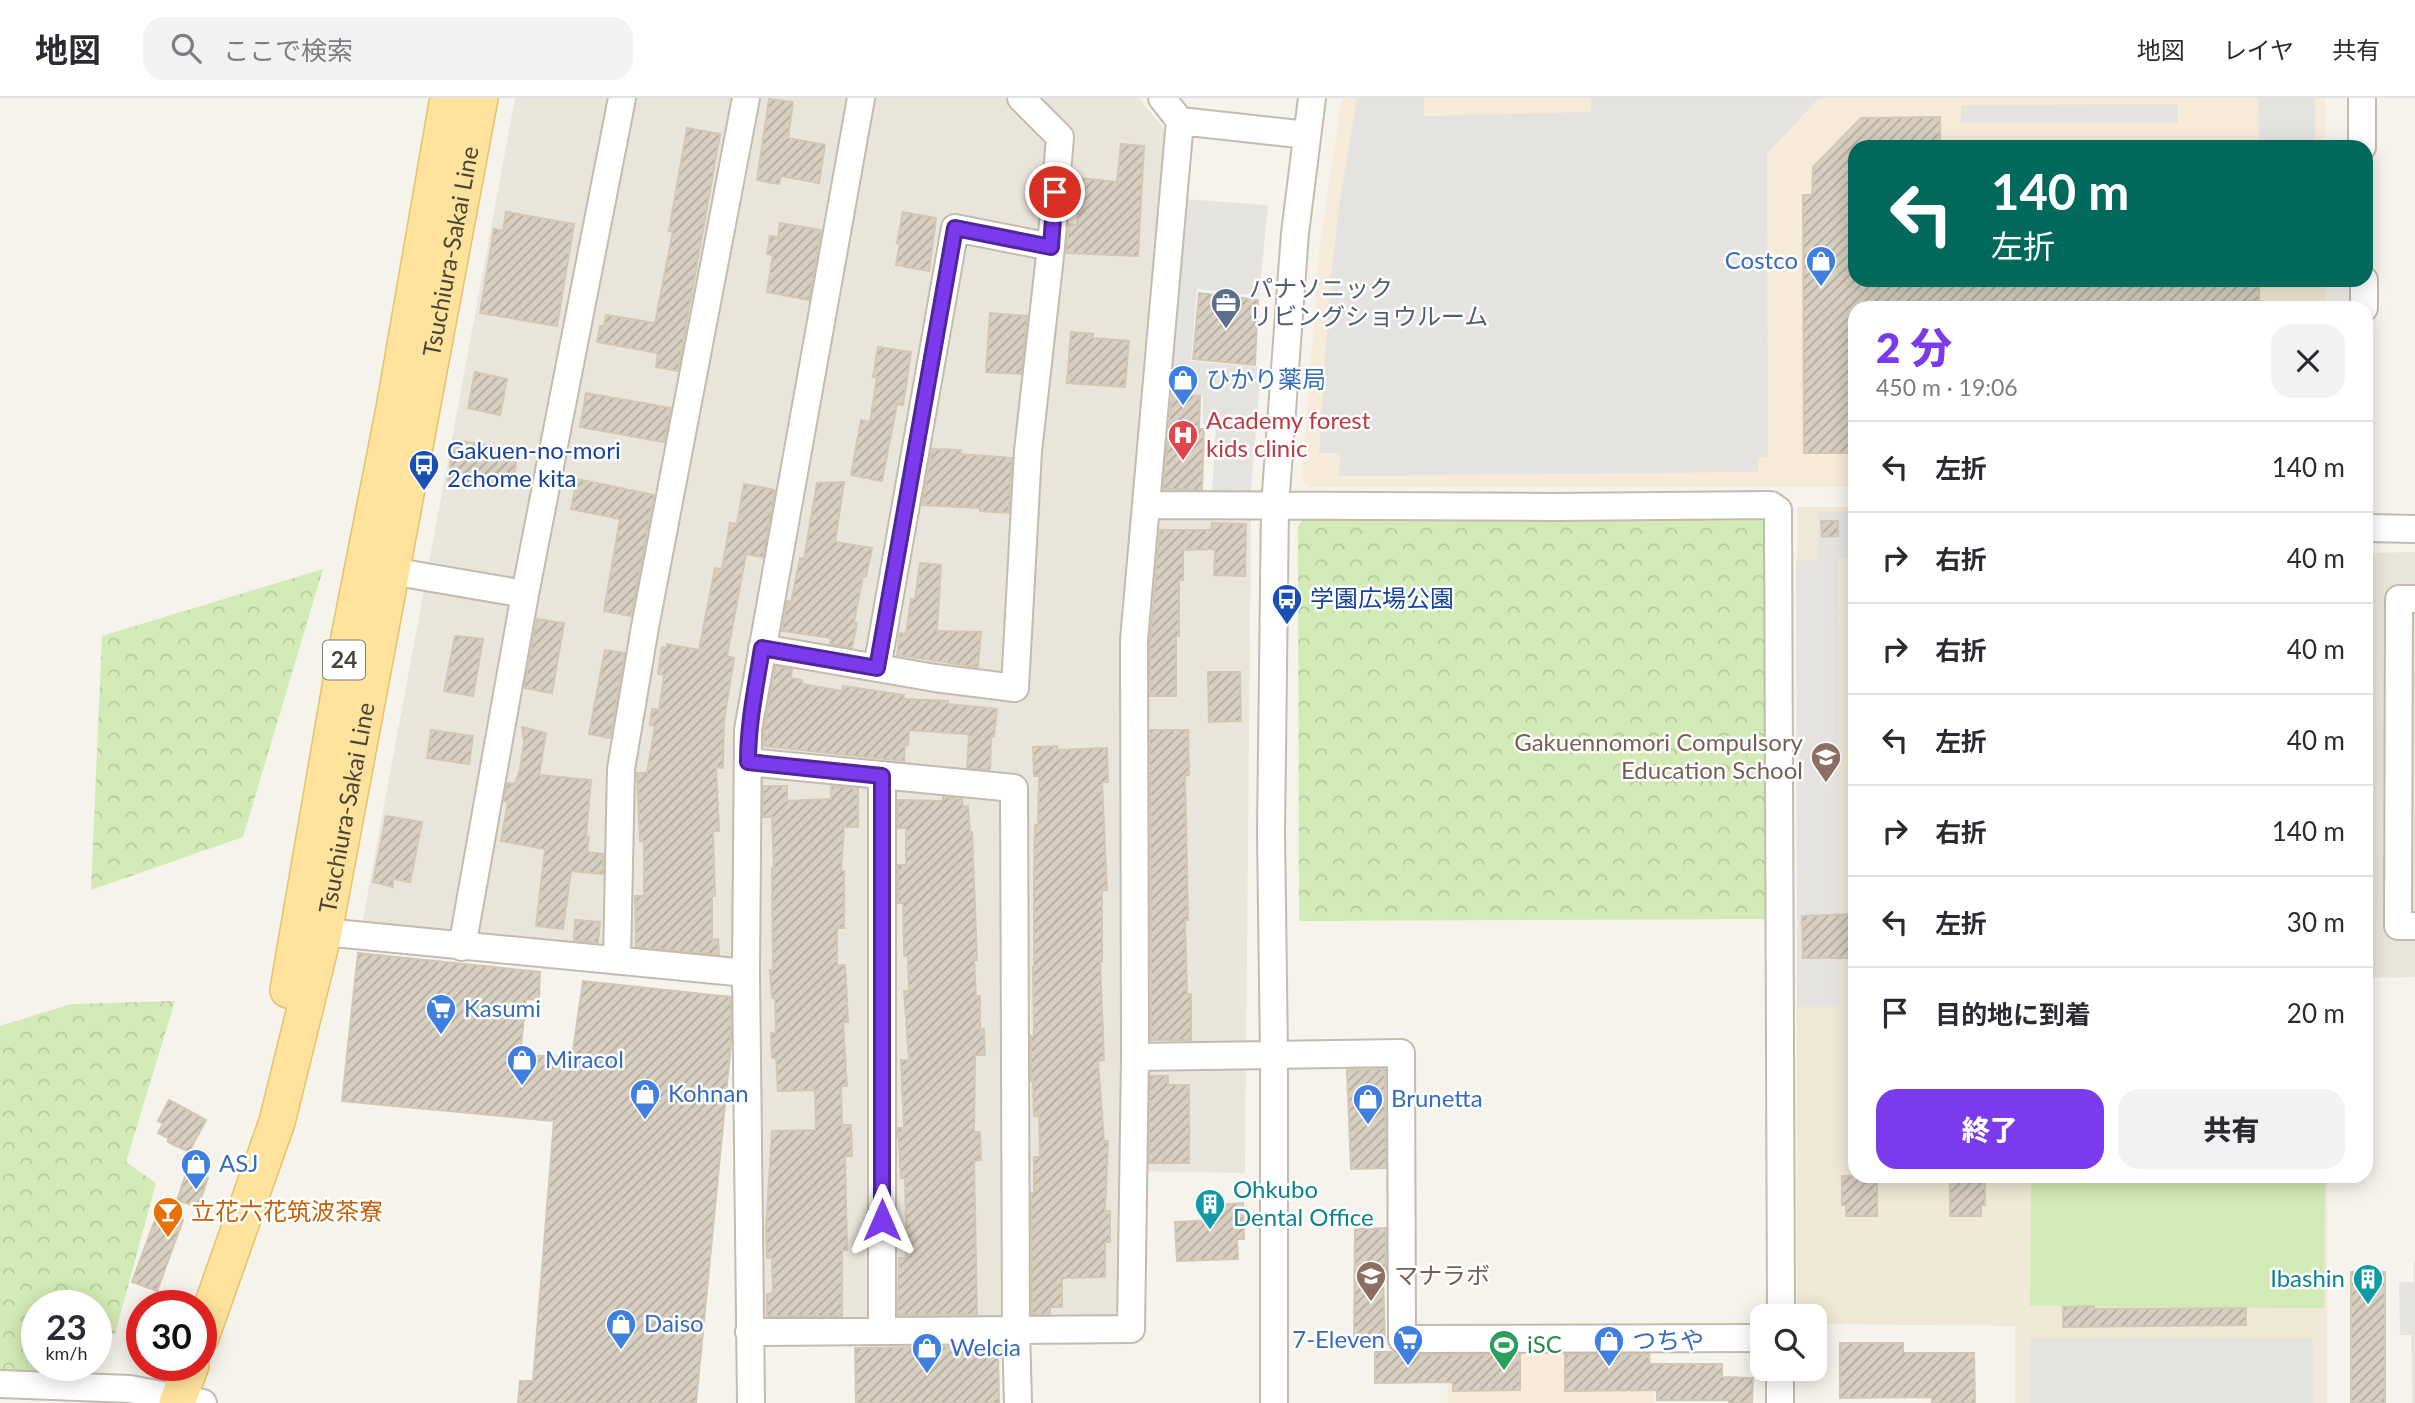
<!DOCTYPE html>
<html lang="ja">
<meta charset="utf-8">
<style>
:root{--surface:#fff;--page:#f2f2f3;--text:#2b2b33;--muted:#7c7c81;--line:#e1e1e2;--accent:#7c3aed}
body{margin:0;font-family:Lato,"Noto Sans JP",sans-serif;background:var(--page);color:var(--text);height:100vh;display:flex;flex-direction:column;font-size:26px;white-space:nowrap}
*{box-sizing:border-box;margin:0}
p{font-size:23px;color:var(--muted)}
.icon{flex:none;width:38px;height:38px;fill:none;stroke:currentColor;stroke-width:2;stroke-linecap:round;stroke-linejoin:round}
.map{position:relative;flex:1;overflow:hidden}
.panel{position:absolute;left:1848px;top:203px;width:525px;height:882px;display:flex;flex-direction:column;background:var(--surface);border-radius:21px;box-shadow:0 4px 18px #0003}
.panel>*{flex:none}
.top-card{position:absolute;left:1848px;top:42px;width:525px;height:147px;border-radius:21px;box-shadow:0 4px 18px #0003;background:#00695c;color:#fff;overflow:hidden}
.controls{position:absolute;left:1750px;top:1206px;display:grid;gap:14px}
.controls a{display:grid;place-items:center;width:77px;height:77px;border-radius:14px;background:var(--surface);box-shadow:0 4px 18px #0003;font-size:35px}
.speed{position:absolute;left:21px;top:1192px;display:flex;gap:14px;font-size:35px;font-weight:700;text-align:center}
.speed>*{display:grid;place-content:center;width:91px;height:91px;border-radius:50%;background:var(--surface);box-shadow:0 4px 18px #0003;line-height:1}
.speed small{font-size:18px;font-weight:400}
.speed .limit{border:10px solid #d22;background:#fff;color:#111}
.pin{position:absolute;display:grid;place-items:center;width:60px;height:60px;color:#fff;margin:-30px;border:4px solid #fff;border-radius:50%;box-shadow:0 2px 7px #0007}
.me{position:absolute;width:77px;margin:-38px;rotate:0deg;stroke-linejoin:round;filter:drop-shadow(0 0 5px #0008)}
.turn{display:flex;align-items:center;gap:24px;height:147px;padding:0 28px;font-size:32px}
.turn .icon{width:91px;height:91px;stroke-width:2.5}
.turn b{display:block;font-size:49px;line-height:60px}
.round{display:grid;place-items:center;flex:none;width:74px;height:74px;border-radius:21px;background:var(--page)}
.headline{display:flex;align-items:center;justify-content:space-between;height:119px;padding:0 28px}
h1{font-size:42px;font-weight:800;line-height:52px;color:var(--accent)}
.button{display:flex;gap:14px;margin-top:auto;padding:14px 28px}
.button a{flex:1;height:80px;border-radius:21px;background:var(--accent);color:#fff;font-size:28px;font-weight:800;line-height:80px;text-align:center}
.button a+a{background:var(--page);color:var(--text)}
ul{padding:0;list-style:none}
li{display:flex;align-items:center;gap:21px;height:91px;padding:0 28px;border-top:2px solid var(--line)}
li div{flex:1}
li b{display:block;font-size:26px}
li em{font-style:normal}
header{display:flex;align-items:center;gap:42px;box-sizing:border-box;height:98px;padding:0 35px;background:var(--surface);border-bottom:2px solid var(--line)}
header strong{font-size:33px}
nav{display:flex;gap:38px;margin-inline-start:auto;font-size:24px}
.search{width:490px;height:63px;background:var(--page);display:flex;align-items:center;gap:18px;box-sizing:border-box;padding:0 24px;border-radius:21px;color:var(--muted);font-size:26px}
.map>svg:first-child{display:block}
.residential{fill:#eae5da}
.commercial{fill:#f7ead8}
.education{fill:#efe8d6}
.forest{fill:url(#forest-crowns)}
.garden{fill:#d2eab5}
.parking{fill:#e5e3e0}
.building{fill:url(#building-hatch);stroke:#d3c7b4;stroke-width:2}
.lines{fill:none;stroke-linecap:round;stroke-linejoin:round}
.minor-casing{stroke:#c2bbae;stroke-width:30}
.major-casing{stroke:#e6c16a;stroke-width:38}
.minor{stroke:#fff;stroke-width:26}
.major{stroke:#ffe39c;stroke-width:35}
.route-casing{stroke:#51269a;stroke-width:18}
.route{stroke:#7c3aed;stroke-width:12}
.labels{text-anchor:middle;stroke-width:5;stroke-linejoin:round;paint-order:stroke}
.shield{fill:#fff;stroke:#817c74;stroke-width:2}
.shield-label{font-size:23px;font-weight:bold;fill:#4b4439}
.street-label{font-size:24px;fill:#4b4439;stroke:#fff}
.shop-label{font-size:24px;fill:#366cbe;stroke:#fff;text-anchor:start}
.service-label{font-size:24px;fill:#4e5e75;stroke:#fff;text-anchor:start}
.health-label{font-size:24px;fill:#be3a42;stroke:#fff;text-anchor:start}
.transit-label{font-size:24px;fill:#164399;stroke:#fff;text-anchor:start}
.education-label{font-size:24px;fill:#785e54;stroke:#fff;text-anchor:end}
.culture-label{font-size:24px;fill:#0d838f;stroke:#fff;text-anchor:start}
.food-label{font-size:24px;fill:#c56008;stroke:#fff;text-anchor:start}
.leisure-label{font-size:24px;fill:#27864d;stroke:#fff;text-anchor:start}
</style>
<header>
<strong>地図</strong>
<div class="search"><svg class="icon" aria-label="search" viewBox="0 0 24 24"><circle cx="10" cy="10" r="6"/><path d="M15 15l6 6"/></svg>ここで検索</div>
<nav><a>地図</a><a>レイヤ</a><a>共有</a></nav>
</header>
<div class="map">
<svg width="2415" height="1305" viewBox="0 0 2415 1305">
<defs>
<pattern id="forest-crowns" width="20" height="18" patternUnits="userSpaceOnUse" patternTransform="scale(1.75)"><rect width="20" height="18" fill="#d2eab5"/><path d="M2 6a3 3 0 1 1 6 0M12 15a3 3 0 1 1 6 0" fill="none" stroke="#b6ca9c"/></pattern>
<pattern id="building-hatch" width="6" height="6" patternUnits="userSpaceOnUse" patternTransform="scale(1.75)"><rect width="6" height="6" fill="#d8cfc1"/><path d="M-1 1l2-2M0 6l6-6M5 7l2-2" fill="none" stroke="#b1aa9e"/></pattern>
</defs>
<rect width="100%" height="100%" fill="#f6f3ec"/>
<path class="residential" d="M515,0H1139L1169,37L1152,424L1161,416L1251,417L1245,1075L1125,1073L1126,1215L1118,1224L763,1226L755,865L362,827Z
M2415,454V879L2366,880V455Z"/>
<path class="commercial" d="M1342,0H2325V49H1855V182H2325V210H1855V389H1309L1303,384L1302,378L1320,147Z
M1652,1248L1653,1305H1448L1447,1249Z"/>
<path class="education" d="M1797,409H1855V1078H2327V1305H2015V1228L1815,1226V1218H1797Z"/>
<path class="forest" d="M1763,418L1768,423L1771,821L1299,823L1298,429L1304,419Z
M323,471L243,739L91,792L102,538Z
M175,903L126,1064L156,1085L115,1236L96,1234V1208H37V1267H68L67,1272L0,1274V928L71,906Z"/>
<path class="garden" d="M2031,1078H2325L2324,1210L2030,1208Z"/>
<path class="parking" d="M1357,0H1424V18L1591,14V0H1819L1767,56L1768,359L1758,360V374L1339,378L1340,355H1319L1330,186L1340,102Z
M2258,0H2315V49H2259Z
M2178,6V25H1961V7Z
M1183,101L1268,107L1259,198L1197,191L1191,263L1261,269L1251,391L1245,399L1212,398L1216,327L1203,326V298L1163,296Z
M1818,414H1855V459L1838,460L1839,909H1797L1796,463L1818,462Z
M2414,1163H2415V1305H2412L2411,1237H2400L2399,1184H2414Z
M2030,1240H2313V1305H2030Z"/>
<path class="building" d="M769,1L793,4L788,40L825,47L819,85L781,78L779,86L757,82Z
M1940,19V49H1855V182H2208V187H2259V210H1855V355H1804L1803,97H1812L1813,69L1861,20Z
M687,30L720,36L678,273L656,269L658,255L597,244L600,228H604L606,217L655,225L673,133H669Z
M1121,46L1144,48L1138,158L1066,155L1069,126L1077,127L1080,80L1117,84Z
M506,114L574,126L557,228L480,215L494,131L503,133Z
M903,114L936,120L929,173L896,167L900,145H897Z
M780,125L821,132L809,202L767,194L773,157L767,156L770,138L778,139Z
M1199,195L1258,202L1255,267L1193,261Z
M990,215L1027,218L1021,276L986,274Z
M1071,234L1093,236L1092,240L1129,243L1125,289L1067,285Z
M878,249L911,254L903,307L897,306L882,383L851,377L861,322L870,324L877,279H873Z
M475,274L507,281L500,317L468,310Z
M586,295L671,310L664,344L580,329Z
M1172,297L1200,298L1199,331H1204L1202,392L1163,391Z
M454,342L518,352L513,387L492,384L491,390L448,383Z
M932,351L961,352L960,356L1012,360L1009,415L980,413V410L922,407Z
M577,381L654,397L631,518L604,513L620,421L571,411Z
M844,384L835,444L872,450L866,479L863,478L854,524L857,525L852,550L830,546L831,540L782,533L787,503L791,504L800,460L804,461L817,385Z
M744,386L775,392L763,459L746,456L727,558L734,560L724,623L723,670L716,669L719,733H713L715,798H712V842L718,841L719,857L636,849L635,798H644V743H640L637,675H647L655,628L650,627L652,611L659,612L664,577L658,576L662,549L667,550V546L699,552L715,470L722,471L730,425L737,426Z
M1821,423H1838V438L1822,439Z
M1212,425L1246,426L1245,478L1214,477L1215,451L1183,452V482H1179V538H1176V598H1150V543L1160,432H1211Z
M920,465L941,467L937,533L981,534L978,569L897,557L900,535L906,536L911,501H915Z
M537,521L564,525L552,595L524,590Z
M455,538L483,541L473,598L444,593Z
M605,552L625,555L610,640L589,636Z
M775,568L792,571L791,580L802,582V586L842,593L843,588L904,597L903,601L948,603V606L997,611L994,639L991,638L990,672L967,670L969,637L966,636L909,632L908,647H905L904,663L764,648V633Z
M1208,574H1240L1241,623L1209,624Z
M522,629L546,635L539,677L591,682L586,738L589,739L587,754L603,756V776L571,773L563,831L536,828L545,751L501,743L508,704L504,703L507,685L515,686L520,671L524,644Z
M431,632L473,638L469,666L427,660Z
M1150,632H1188L1189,677H1185L1188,822H1185L1187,896H1191V942H1151Z
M1057,648V652L1107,650L1108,684H1102L1107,792H1102V864H1100L1104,962L1098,963L1104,1043H1108L1105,1113H1110V1144H1105V1179L1062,1180V1209H1050V1216H1032L1031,1095H1034V1059H1040L1039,1018H1034L1033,983H1031V938H1034L1033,869H1034V769L1035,727H1038L1039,678H1034L1033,649Z
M763,688H787V703L831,701V688L858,691V729H844L841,773H844V830H837V868L845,867L848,924H843L847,988H841L842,1027H851L852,1058H845L847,1152H842V1218H767V1196L773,1195L772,1160H767L766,1130L772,1033L815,1032L816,1028L815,992L778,993L776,960H772L771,935H776L775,900H772L770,872H773L772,770H774L772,719H763Z
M943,699L962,701L963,709L968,708L970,734H972L977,862H974L976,898H980V931H984L985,957H975L974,1034H980L981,1062L974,1063L977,1216L898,1217L899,1160H906V1121L905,1080H901L898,1030H904L901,962H909L904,893H909L908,858H904L903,805H898V767H906V730H898V702L943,703Z
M386,718L422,724L410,784L393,781V789L373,784Z
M1855,816V860H1803L1802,818Z
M575,822L600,824L598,845L574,842Z
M358,855L540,874L539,902L526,901L520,957L572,959L583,883L731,899V945L696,1305H518L520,1283H533L554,1023L342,1003Z
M1385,971L1386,1070L1351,1071L1347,972Z
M1150,978H1168V987H1189V1065H1149Z
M169,1002L206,1022L189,1054L168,1044V1040L158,1035L163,1026L158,1023Z
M187,1073L208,1080L198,1109L177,1102Z
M1842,1078H1877V1118H1846V1107H1842Z
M1950,1078H1985V1107H1981V1118H1950Z
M1243,1105L1244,1141H1237L1238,1161L1177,1163L1175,1124L1219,1122L1218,1107Z
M162,1114L183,1122L157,1193L132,1184L155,1122L159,1123Z
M1386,1130V1177H1383L1385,1246L1354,1247L1355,1131Z
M2351,1174H2385V1305H2351Z
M2094,1208V1211L2246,1210V1227L2063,1229V1209Z
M1840,1245H1903V1255H1974L1975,1305H1932V1299L1840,1300Z
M998,1248L999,1305H856L855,1250Z
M1375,1254H1393L1402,1257L1520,1256V1292L1453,1293V1284L1375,1285Z
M1565,1256H1649V1266H1722V1279L1753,1280L1752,1305H1729V1302H1657V1292L1565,1293Z"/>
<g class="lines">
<g class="minor-casing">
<path id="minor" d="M2362,0V49
M1180,23L1307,37
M2364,182V210
M1146,407L1555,409L1771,407L1778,412L1781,1218
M2366,430L2415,431
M391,473L525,496
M2415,501H2399L2398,828H2415
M762,550L935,580L1015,590L1028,353L1051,149L1060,39L1021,0
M877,570L955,130L1051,149
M748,664L1014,690L1016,1232L1018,1305
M882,678V1233
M324,834L746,875
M462,849L525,496L622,0
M617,862L621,671L645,529L746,0
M1135,959L1401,955L1402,1241L1762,1240
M749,1234L1131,1231L1135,959L1134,542L1180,23L1162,0
M0,1286L130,1291L203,1305
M751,1305L746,875L748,632L861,0
M1274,1305V958L1271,734L1275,408L1295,135L1312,0
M1780,1305V1270"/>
</g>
<g class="major-casing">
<g id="major">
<path d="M288,892L346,555L394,311L448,0"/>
<path id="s1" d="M201,1239L277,1024L324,834L480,0"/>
<path d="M177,1305L191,1267"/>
</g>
</g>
<use href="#minor" class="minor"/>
<use href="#major" class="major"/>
</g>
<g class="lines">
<g class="route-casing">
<path id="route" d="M882,1122V678L748,664C748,625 756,588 762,550L877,570L955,130L1051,149L1055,94"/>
</g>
<use href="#route" class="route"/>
</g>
<defs>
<g id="shop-pin" transform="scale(1.575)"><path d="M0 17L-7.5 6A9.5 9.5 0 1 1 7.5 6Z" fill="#3f7fe0" stroke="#fff"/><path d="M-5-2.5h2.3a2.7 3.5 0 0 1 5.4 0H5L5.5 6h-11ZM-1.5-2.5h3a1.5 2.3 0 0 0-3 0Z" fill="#fff"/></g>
<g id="office-pin" transform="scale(1.575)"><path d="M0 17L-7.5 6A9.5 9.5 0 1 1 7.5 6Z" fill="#5c6f8a" stroke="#fff"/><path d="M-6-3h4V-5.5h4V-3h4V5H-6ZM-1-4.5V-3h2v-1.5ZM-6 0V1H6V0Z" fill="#fff"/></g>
<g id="hospital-pin" transform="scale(1.575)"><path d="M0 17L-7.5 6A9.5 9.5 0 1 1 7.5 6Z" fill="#e0444e" stroke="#fff"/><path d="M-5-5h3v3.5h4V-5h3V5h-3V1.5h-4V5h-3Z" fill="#fff"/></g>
<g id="bus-pin" transform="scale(1.575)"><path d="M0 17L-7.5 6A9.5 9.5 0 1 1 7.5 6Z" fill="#1a4fb4" stroke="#fff"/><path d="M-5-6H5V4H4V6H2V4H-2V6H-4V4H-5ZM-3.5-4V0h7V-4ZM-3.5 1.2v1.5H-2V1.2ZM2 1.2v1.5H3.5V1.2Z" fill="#fff"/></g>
<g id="school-pin" transform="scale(1.575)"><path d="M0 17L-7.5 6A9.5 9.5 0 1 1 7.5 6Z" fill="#8d6e63" stroke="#fff"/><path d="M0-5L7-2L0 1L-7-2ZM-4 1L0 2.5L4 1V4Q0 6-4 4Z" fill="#fff"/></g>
<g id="supermarket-pin" transform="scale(1.575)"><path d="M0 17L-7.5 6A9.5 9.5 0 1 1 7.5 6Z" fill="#3f7fe0" stroke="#fff"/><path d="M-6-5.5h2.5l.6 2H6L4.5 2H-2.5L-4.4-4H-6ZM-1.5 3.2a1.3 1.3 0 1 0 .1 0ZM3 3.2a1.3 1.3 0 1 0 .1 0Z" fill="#fff"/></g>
<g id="building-pin" transform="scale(1.575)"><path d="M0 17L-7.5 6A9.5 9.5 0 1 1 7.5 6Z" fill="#0f9aa8" stroke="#fff"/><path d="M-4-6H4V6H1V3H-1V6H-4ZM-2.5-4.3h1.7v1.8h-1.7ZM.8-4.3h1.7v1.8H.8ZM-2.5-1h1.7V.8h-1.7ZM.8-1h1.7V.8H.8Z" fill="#fff"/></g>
<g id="bar-pin" transform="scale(1.575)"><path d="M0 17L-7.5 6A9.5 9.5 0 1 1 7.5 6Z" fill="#e8710a" stroke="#fff"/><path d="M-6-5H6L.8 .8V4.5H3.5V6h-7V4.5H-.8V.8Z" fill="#fff"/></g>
<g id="stadium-pin" transform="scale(1.575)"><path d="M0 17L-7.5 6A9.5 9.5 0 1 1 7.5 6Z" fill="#2e9e5b" stroke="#fff"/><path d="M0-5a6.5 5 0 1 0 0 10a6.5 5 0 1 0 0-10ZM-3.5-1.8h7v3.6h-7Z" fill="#fff"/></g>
</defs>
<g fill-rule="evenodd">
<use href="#shop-pin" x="1821" y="163"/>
<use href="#office-pin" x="1226" y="205"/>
<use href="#shop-pin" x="1183" y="282"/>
<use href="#hospital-pin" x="1183" y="337"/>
<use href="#bus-pin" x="424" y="367"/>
<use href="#bus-pin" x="1287" y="501"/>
<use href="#school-pin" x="1826" y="659"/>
<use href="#supermarket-pin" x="441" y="911"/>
<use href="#shop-pin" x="522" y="962"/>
<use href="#shop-pin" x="645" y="996"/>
<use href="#shop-pin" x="1368" y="1001"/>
<use href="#shop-pin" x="196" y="1066"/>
<use href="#building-pin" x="1210" y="1106"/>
<use href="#bar-pin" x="168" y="1114"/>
<use href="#school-pin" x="1371" y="1178"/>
<use href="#building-pin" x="2368" y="1181"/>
<use href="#shop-pin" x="621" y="1226"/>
<use href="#supermarket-pin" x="1408" y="1242"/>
<use href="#shop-pin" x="1609" y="1243"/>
<use href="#stadium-pin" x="1504" y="1247"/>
<use href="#shop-pin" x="927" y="1250"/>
</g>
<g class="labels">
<rect class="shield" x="323" y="542.5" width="42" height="39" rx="5"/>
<g class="shield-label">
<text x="344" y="570">24</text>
</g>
<g class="street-label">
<text dy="8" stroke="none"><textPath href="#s1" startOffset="1116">Tsuchiura-Sakai Line</textPath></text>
<text dy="8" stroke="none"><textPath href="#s1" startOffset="550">Tsuchiura-Sakai Line</textPath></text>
</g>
<g class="shop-label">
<text x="1798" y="171" text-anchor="end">Costco</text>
<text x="1206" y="290">ひかり薬局</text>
<text x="464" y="919">Kasumi</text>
<text x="545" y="970">Miracol</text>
<text x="668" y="1004">Kohnan</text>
<text x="1391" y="1009">Brunetta</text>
<text x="219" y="1074">ASJ</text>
<text x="644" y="1234">Daiso</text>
<text x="1385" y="1250" text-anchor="end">7-Eleven</text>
<text x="1632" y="1251">つちや</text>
<text x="950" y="1258">Welcia</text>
</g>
<g class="service-label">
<text x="1249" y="199">パナソニック<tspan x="1249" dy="28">リビングショウルーム</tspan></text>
</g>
<g class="health-label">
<text x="1206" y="331">Academy forest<tspan x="1206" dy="28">kids clinic</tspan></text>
</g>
<g class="transit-label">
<text x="447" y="361">Gakuen-no-mori<tspan x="447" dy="28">2chome kita</tspan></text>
<text x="1310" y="509">学園広場公園</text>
</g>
<g class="education-label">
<text x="1803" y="653">Gakuennomori Compulsory<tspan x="1803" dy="28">Education School</tspan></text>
<text x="1394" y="1186" text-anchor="start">マナラボ</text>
</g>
<g class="culture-label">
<text x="1233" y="1100">Ohkubo<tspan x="1233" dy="28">Dental Office</tspan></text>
<text x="2345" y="1189" text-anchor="end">Ibashin</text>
</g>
<g class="food-label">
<text x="191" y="1122">立花六花筑波茶寮</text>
</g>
<g class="leisure-label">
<text x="1527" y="1255">iSC</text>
</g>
</g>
</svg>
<div class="controls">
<a><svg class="icon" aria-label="search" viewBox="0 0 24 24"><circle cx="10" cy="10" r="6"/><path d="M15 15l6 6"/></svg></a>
</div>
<div class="speed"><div>23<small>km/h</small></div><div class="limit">30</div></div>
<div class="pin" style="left:1055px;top:94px;background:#d93025"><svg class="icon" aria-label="arrive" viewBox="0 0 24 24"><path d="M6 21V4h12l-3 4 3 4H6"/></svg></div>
<svg class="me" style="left:882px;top:1122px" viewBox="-20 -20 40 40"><path d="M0-17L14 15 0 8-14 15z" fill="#7c3aed" stroke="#fff" stroke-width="4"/></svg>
<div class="top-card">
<div class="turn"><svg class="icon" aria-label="left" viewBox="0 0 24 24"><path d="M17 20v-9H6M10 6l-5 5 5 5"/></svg><div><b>140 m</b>左折</div></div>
</div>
<section class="panel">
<div class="headline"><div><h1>2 分</h1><p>450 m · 19:06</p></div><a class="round"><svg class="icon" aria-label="close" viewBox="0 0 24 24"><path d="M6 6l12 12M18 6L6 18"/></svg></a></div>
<ul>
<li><svg class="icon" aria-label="left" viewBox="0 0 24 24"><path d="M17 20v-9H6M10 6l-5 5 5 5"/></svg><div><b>左折</b></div><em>140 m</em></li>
<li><svg class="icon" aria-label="right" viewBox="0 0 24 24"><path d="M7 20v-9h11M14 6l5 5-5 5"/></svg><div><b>右折</b></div><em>40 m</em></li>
<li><svg class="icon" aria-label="right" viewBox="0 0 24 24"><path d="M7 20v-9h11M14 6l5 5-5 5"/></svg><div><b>右折</b></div><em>40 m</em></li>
<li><svg class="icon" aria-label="left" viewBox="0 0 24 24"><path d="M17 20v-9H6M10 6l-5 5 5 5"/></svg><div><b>左折</b></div><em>40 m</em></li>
<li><svg class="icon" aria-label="right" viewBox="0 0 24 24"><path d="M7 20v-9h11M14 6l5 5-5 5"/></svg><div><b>右折</b></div><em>140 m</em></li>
<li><svg class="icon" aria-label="left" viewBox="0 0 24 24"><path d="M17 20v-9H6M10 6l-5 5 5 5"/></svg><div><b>左折</b></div><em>30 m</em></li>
<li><svg class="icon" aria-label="arrive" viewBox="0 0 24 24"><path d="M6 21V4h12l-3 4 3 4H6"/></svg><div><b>目的地に到着</b></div><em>20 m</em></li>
</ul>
<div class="button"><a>終了</a><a>共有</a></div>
</section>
</div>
